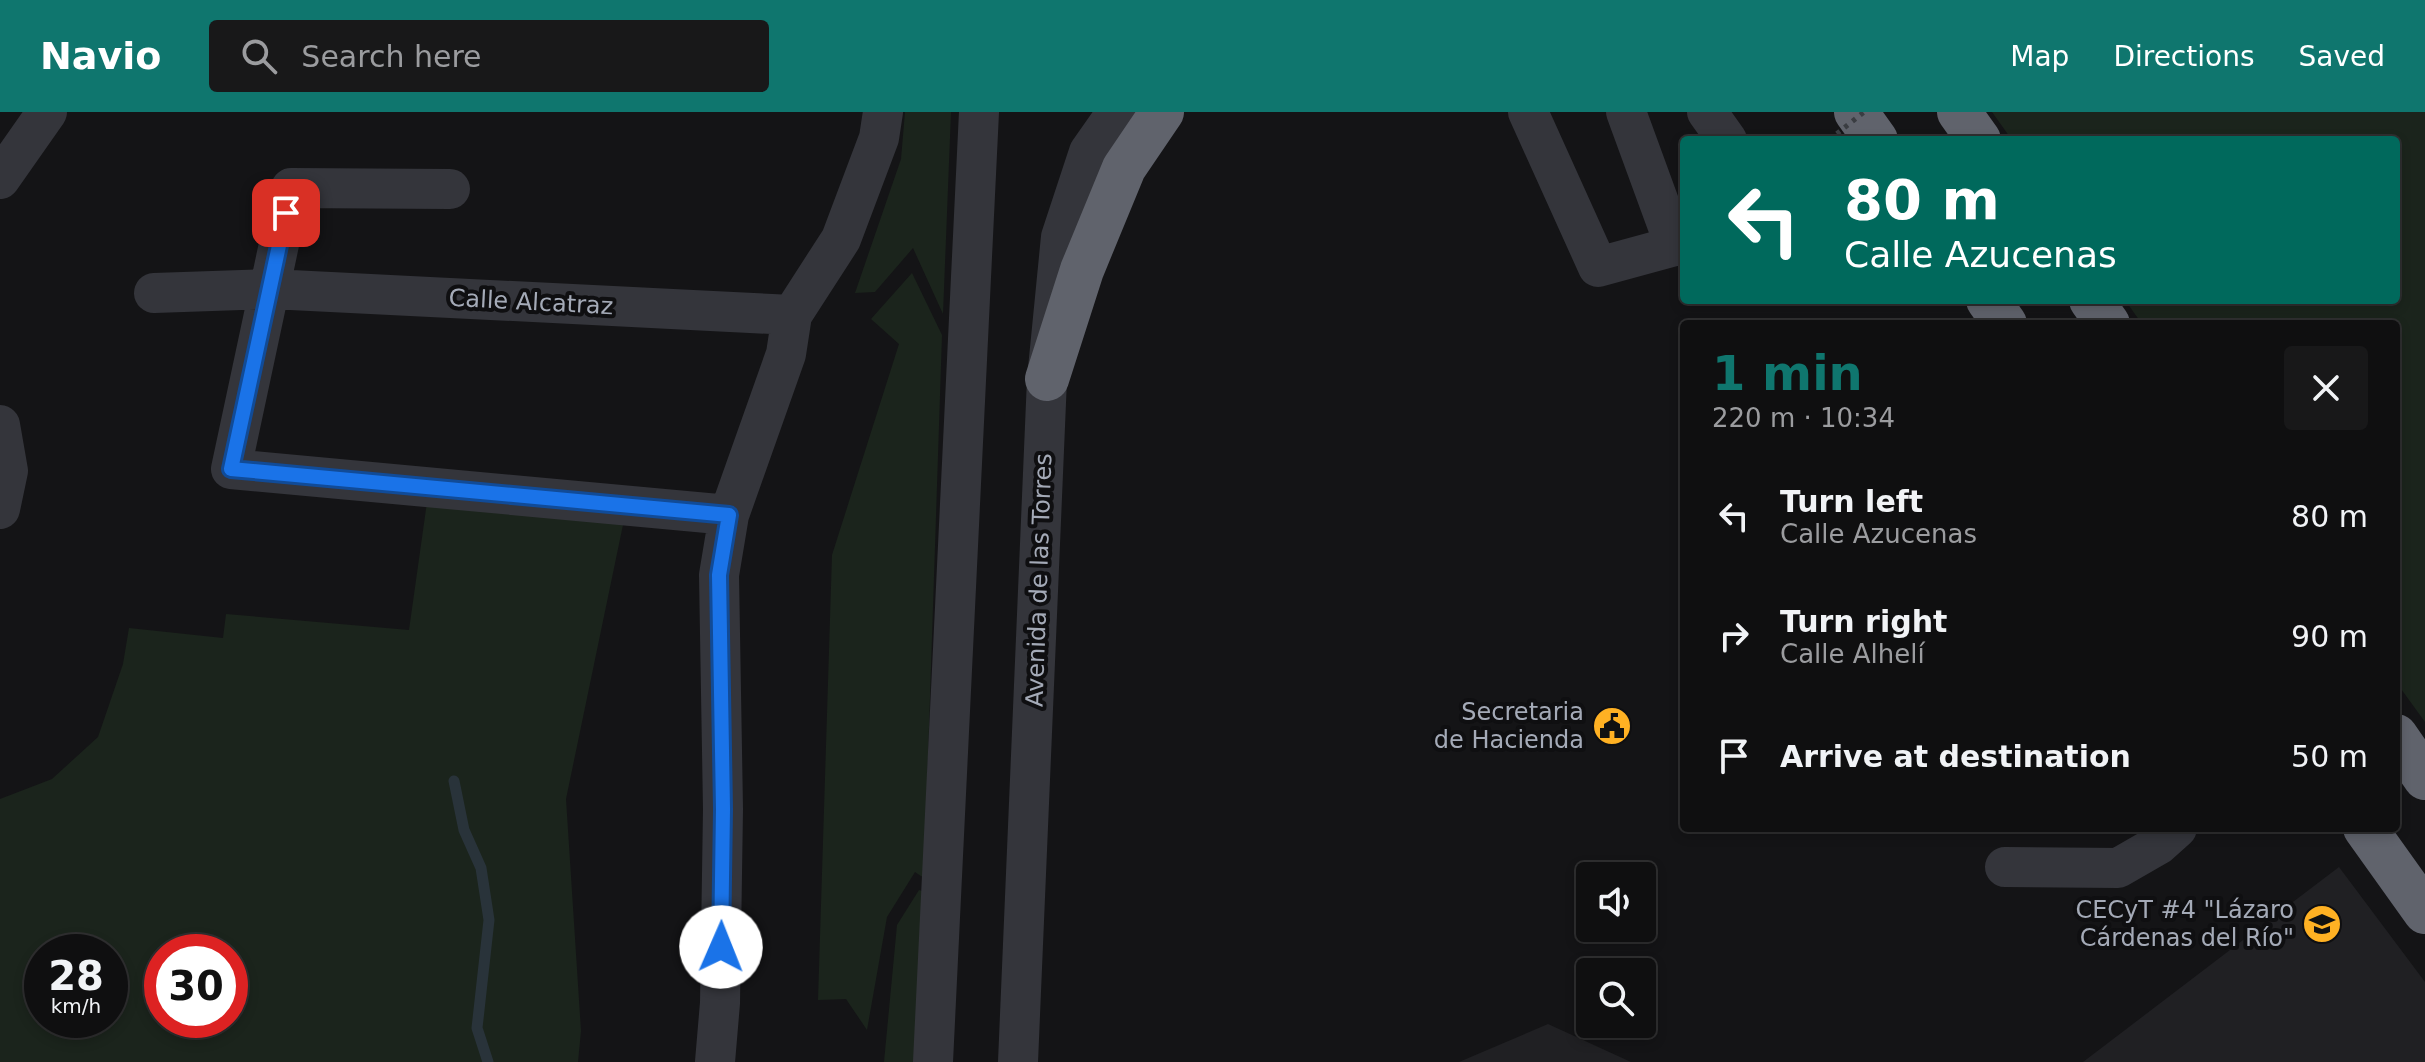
<!DOCTYPE html>
<meta charset="utf-8">
<style>
:root{--surface:#0f0f10;--page:#181819;--text:#f1f3f6;--muted:#9b9c9f;--line:#2f2f30;--accent:#0f766e}
body{margin:0;font-family:"DejaVu Sans",sans-serif;background:var(--page);color:var(--text);height:100vh;display:flex;flex-direction:column;font-size:30px;white-space:nowrap}
*{box-sizing:border-box;margin:0}
p{font-size:26px;color:var(--muted)}
.icon{flex:none;width:44px;height:44px;fill:none;stroke:currentColor;stroke-width:2;stroke-linecap:round;stroke-linejoin:round}
.map{position:relative;flex:1;overflow:hidden}
.panel{position:absolute;left:1680px;top:208px;width:720px;height:512px;display:flex;flex-direction:column;background:var(--surface);border-radius:8px;box-shadow:0 4px 12px #0003,0 0 0 2px var(--line)}
.panel>*{flex:none}
.top-card{position:absolute;left:1680px;top:24px;width:720px;height:168px;border-radius:8px;box-shadow:0 4px 12px #0003,0 0 0 2px var(--line);background:#00695c;color:#fff;overflow:hidden}
.fabs{position:absolute;left:1576px;top:750px;display:grid;gap:16px}
.fabs a{display:grid;place-items:center;width:80px;height:80px;border-radius:8px;background:var(--surface);box-shadow:0 4px 12px #0003,0 0 0 2px var(--line);font-size:40px}
.speed{position:absolute;left:24px;top:822px;display:flex;gap:16px;font-size:40px;font-weight:700;text-align:center}
.speed>*{display:grid;place-content:center;width:104px;height:104px;border-radius:50%;background:var(--surface);box-shadow:0 4px 12px #0003,0 0 0 2px var(--line);line-height:1}
.speed small{font-size:20px;font-weight:400}
.speed .limit{border:12px solid #d22;background:#fff;color:#111}
.pin{position:absolute;display:grid;place-items:center;width:68px;height:68px;color:#fff;margin:-34px;border-radius:16px;box-shadow:0 4px 12px #0006}
.me{position:absolute;width:88px;margin:-44px;rotate:1deg;stroke-linejoin:round;filter:drop-shadow(0 0 6px #0008)}
.turn{display:flex;align-items:center;gap:28px;height:168px;padding:0 32px;font-size:36px}
.turn .icon{width:104px;height:104px;stroke-width:2.5}
.turn b{display:block;font-size:56px;line-height:68px}
.round{display:grid;place-items:center;flex:none;width:84px;height:84px;border-radius:8px;background:var(--page)}
.head{display:flex;align-items:center;justify-content:space-between;height:136px;padding:0 32px}
h1{font-size:48px;font-weight:700;line-height:60px;color:var(--accent)}
ul{padding:0;list-style:none}
li{display:flex;align-items:center;gap:24px;height:120px;padding:0 32px}
li div{flex:1}
li b{display:block;font-size:30px}
li em{font-style:normal}
header{display:flex;align-items:center;gap:48px;box-sizing:border-box;height:112px;padding:0 40px;background:var(--accent);color:#fff}
header strong{font-size:38px}
nav{display:flex;gap:44px;margin-inline-start:auto;font-size:28px}
.search{width:560px;height:72px;background:var(--page);display:flex;align-items:center;gap:20px;box-sizing:border-box;padding:0 28px;border-radius:8px;color:var(--muted);font-size:30px}
.map>svg:first-child{display:block}
.built{fill:#202023}
.green{fill:#1b241c;fill-rule:evenodd}
.lines{fill:none;stroke-linecap:round;stroke-linejoin:round}
.stream{stroke:#29333a;stroke-width:11}
.minor{stroke:#34353b;stroke-width:40}
.highway{stroke:#60636c;stroke-width:44}
.path-bridge{stroke:#3a3d42;stroke-width:5;stroke-dasharray:4 6;stroke-linecap:butt}
.route-casing{stroke:#114b97;stroke-width:20}
.route{stroke:#1a73e8;stroke-width:14}
.labels{text-anchor:middle;stroke-width:8;stroke-linejoin:round;paint-order:stroke}
.street-label{font-size:24px;fill:#a4aab7;stroke:#0f0f11}
.poi-label{font-size:24px;fill:#a4aab7;stroke:#0f0f11;text-anchor:end}
</style>
<header>
<strong>Navio</strong>
<div class="search"><svg class="icon" aria-label="search" viewBox="0 0 24 24"><circle cx="10" cy="10" r="6"/><path d="M15 15l6 6"/></svg>Search here</div>
<nav><a>Map</a><a>Directions</a><a>Saved</a></nav>
</header>
<div class="map">
<svg width="2425" height="950" viewBox="0 0 2425 950">
<rect width="100%" height="100%" fill="#141416"/>
<path class="built" d="M2339,755L2425,870V950H2083Z
M1548,912L1631,950H1459Z"/>
<path class="green" d="M905,0H951L943,202L913,136L875,180L855,181L901,47Z
M1992,0H2425V610L2396,570V212H2142L2125,188H2396V28H2012Z
M912,161L942,223L924,766L915,760L887,805L867,918L846,887L818,888L832,443L899,232L871,207Z
M427,390L624,408L566,687L581,919L578,950H0V687L52,667L98,625L123,552L129,516L223,526L226,502L409,518ZM42,840H110V908H42ZM162,840H230V908H162Z
M919,778L925,780L918,950H884L897,813Z"/>
<g class="lines">
<path class="stream" d="M454,669L464,718L481,756L489,808L477,916L488,950"/>
<path class="minor" d="M1528,0L1598,155L1675,134L1626,0
M1707,0L1727,28
M0,67L47,0
M450,77L291,76L231,357L729,403
M154,181L271,177L792,203
M0,313L8,359L0,397
M2005,755L2118,756L2158,733L2177,716
M715,950L720,891L723,697L719,463L729,403L786,242L792,203L841,127L879,26L883,0
M933,950L979,0
M1018,950L1047,267L1061,125L1089,40L1117,0"/>
<path class="highway" d="M1856,0L1876,28
M1959,0L1979,28
M1988,188L2005,212
M2091,188L2108,212
M1047,267L1082,158L1124,56L1162,0
M2396,624L2425,666
M2365,716L2425,800"/>
<path class="path-bridge" d="M1829,28L1864,0"/>
</g>
<g class="lines">
<g class="route-casing">
<path id="route" d="M286,101L231,357L729,403L719,463L723,697L721,835"/>
</g>
<use href="#route" class="route"/>
</g>
<defs>
<g id="civic-disc" transform="scale(2)"><circle r="9.5" fill="#ffb123" stroke="#0f0f11"/><path d="M-.6-6.5H3V-4.5H.6V-3L4-1V1h2V6H-6V1h2V-1L-.6-3ZM-1.2 2.5V6h2.4V2.5Z" fill="#111"/></g>
<g id="school-disc" transform="scale(2)"><circle r="9.5" fill="#ffb123" stroke="#0f0f11"/><path d="M0-5L7-2L0 1L-7-2ZM-4 1L0 2.5L4 1V4Q0 6-4 4Z" fill="#111"/></g>
</defs>
<g fill-rule="evenodd">
<use href="#civic-disc" x="1612" y="614"/>
<use href="#school-disc" x="2322" y="812"/>
</g>
<g class="labels">
<g class="street-label">
<text transform="translate(531 190) rotate(3)" y="8">Calle Alcatraz</text>
<text transform="translate(1039 468) rotate(-88)" y="8">Avenida de las Torres</text>
</g>
<g class="poi-label">
<text x="1584" y="608">Secretaria<tspan x="1584" dy="28">de Hacienda</tspan></text>
<text x="2294" y="806">CECyT #4 "Lázaro<tspan x="2294" dy="28">Cárdenas del Río"</tspan></text>
</g>
</g>
</svg>
<div class="fabs">
<a><svg class="icon" aria-label="sound" viewBox="0 0 24 24"><path d="M4 9h4l5-4v14l-5-4H4zM17 9q2 3 0 6"/></svg></a>
<a><svg class="icon" aria-label="search" viewBox="0 0 24 24"><circle cx="10" cy="10" r="6"/><path d="M15 15l6 6"/></svg></a>
</div>
<div class="speed"><div>28<small>km/h</small></div><div class="limit">30</div></div>
<div class="pin" style="left:286px;top:101px;background:#d93025"><svg class="icon" aria-label="arrive" viewBox="0 0 24 24"><path d="M6 21V4h12l-3 4 3 4H6"/></svg></div>
<svg class="me" style="left:721px;top:835px" viewBox="-20 -20 40 40"><circle r="19" fill="#fff"/><path d="M0-13L10 11 0 6-10 11z" fill="#1a73e8"/></svg>
<div class="top-card">
<div class="turn"><svg class="icon" aria-label="left" viewBox="0 0 24 24"><path d="M17 20v-9H6M10 6l-5 5 5 5"/></svg><div><b>80 m</b>Calle Azucenas</div></div>
</div>
<section class="panel">
<div class="head"><div><h1>1 min</h1><p>220 m · 10:34</p></div><a class="round"><svg class="icon" aria-label="close" viewBox="0 0 24 24"><path d="M6 6l12 12M18 6L6 18"/></svg></a></div>
<ul>
<li><svg class="icon" aria-label="left" viewBox="0 0 24 24"><path d="M17 20v-9H6M10 6l-5 5 5 5"/></svg><div><b>Turn left</b><p>Calle Azucenas</p></div><em>80 m</em></li>
<li><svg class="icon" aria-label="right" viewBox="0 0 24 24"><path d="M7 20v-9h11M14 6l5 5-5 5"/></svg><div><b>Turn right</b><p>Calle Alhelí</p></div><em>90 m</em></li>
<li><svg class="icon" aria-label="arrive" viewBox="0 0 24 24"><path d="M6 21V4h12l-3 4 3 4H6"/></svg><div><b>Arrive at destination</b></div><em>50 m</em></li>
</ul>
</section>
</div>
